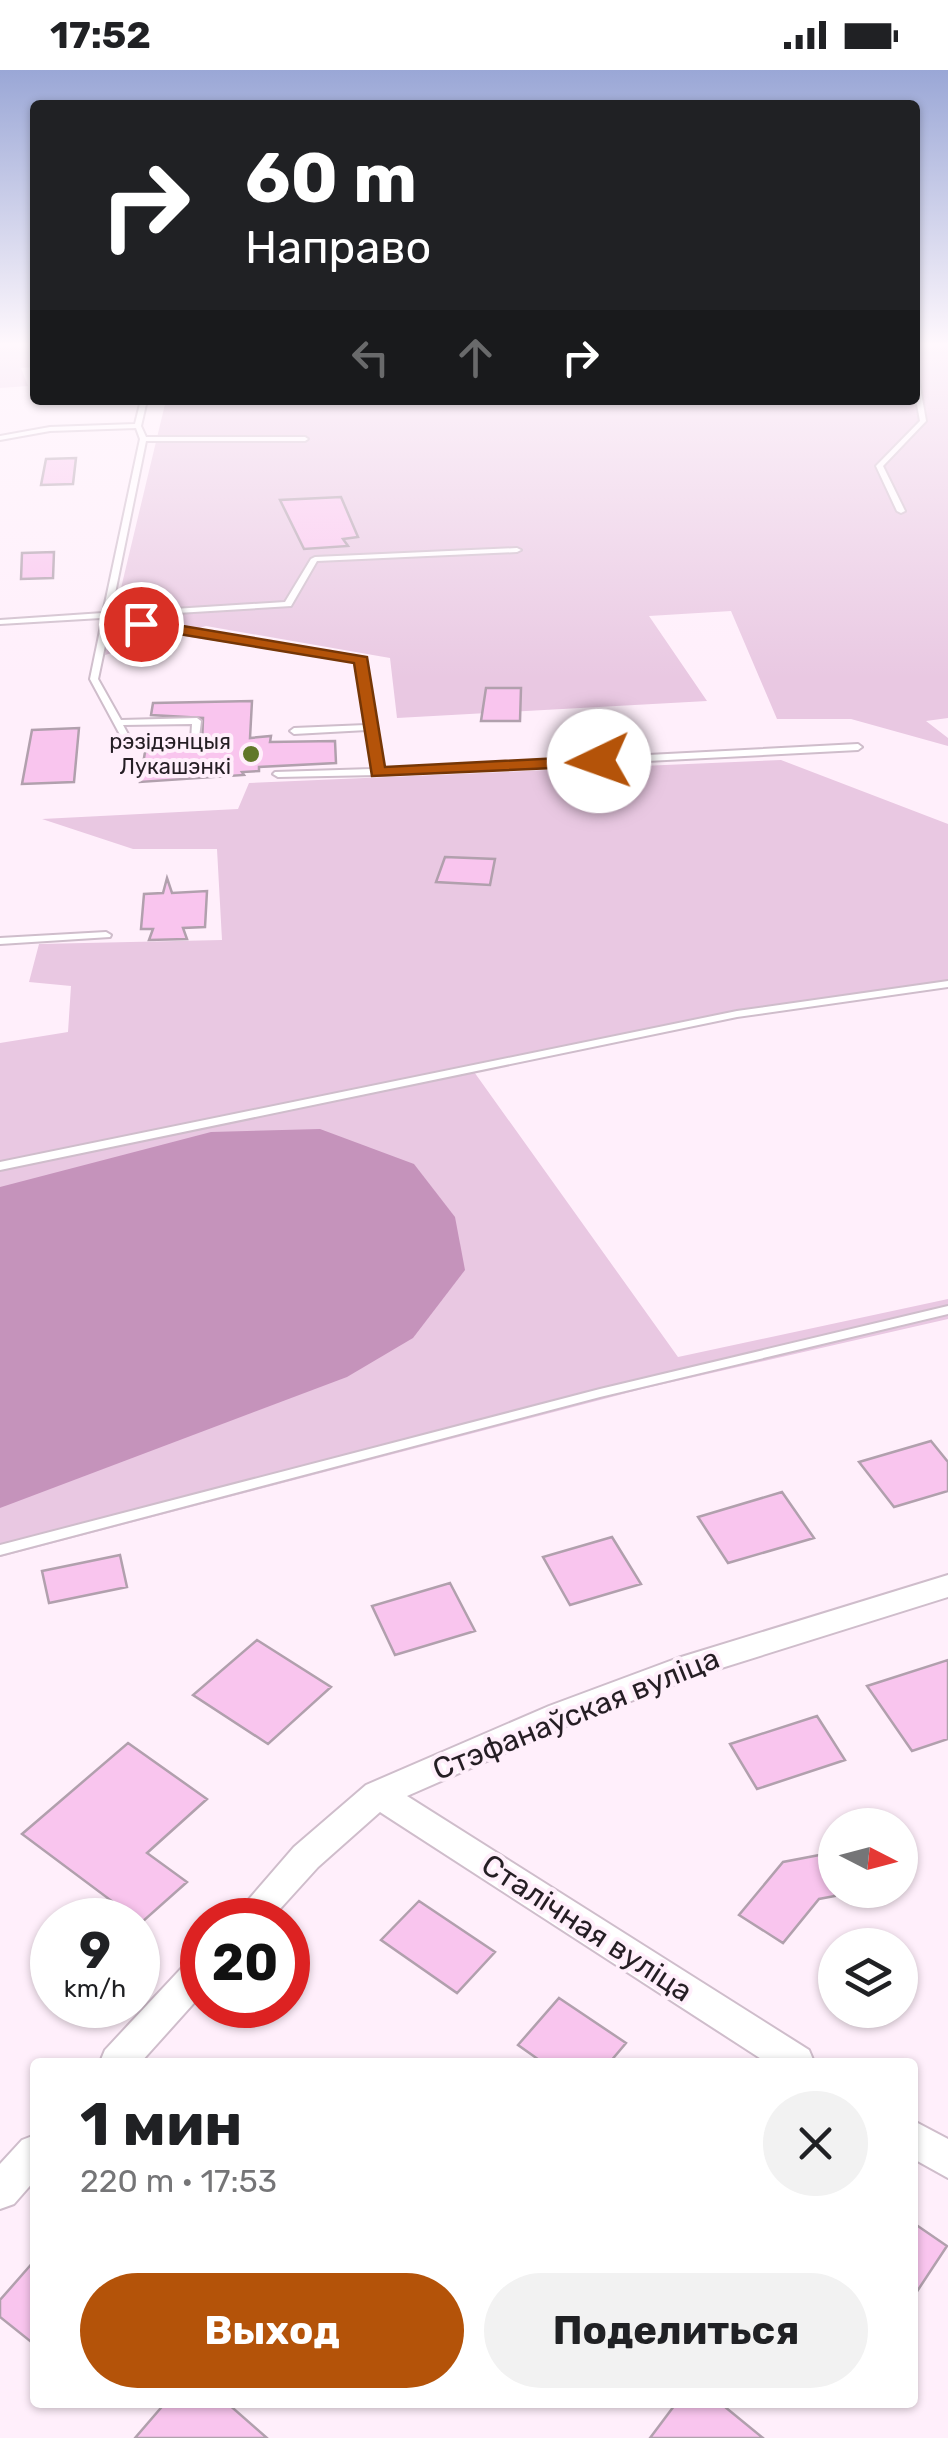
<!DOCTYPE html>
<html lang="ru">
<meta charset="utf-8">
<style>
:root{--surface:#fff;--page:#f2f2f2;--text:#202124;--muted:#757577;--accent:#b45309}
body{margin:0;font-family:Rubik,sans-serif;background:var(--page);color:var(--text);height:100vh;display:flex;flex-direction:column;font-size:38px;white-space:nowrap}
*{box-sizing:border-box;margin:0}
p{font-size:32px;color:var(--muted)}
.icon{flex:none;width:55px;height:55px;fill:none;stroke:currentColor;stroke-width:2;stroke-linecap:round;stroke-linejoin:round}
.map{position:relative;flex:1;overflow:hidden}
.sheet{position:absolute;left:30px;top:1988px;width:888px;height:350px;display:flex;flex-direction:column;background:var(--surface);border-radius:10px;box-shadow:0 2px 8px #0004}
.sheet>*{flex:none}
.hud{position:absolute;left:30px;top:30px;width:890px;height:305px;border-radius:10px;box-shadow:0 2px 8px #0004;background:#202124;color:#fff;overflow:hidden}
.needle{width:65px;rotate:96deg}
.buttons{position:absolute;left:818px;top:1738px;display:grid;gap:20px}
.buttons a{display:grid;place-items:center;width:100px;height:100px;border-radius:50%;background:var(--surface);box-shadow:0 2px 8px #0004;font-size:50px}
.speed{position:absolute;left:30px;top:1828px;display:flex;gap:20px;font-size:50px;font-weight:700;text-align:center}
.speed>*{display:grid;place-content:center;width:130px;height:130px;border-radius:50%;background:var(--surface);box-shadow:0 2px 8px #0004;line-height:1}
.speed small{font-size:25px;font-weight:400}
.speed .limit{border:15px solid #d22;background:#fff;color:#111}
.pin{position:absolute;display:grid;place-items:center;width:85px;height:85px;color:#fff;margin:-42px;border:5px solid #fff;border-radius:50%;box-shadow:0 2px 10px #0007}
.me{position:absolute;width:110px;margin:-55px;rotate:267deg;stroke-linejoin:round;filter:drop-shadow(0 0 8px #0008)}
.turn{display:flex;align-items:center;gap:35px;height:210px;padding:0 50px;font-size:45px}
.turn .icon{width:130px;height:130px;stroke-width:2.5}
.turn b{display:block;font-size:70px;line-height:85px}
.lanes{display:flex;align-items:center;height:95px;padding:0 50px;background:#0003;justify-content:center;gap:50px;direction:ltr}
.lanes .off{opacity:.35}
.round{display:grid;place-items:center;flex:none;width:105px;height:105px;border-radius:52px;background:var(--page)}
.overview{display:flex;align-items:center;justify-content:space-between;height:170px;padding:0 50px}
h1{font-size:60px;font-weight:700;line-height:75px}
.button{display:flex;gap:20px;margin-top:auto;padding:20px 50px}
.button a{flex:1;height:115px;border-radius:60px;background:var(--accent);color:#fff;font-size:40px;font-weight:700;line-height:115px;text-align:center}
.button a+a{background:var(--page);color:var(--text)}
.status{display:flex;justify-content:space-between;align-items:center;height:70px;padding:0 50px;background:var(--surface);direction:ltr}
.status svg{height:28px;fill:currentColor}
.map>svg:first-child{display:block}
.green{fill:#e9c8e2}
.water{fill:#c593bb}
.building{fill:#f9c5ee;stroke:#b1a0ad;stroke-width:2.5}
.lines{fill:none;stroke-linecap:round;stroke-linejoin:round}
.service-casing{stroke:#cfbdcb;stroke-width:4}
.minor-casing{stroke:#cfbdcb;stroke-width:4}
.service{fill:#fff;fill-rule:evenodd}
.minor{fill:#fff;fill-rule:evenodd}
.route{fill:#b45309;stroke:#753606;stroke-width:2.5}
.poi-dot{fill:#617829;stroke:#ffeffb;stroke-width:4}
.labels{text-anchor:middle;stroke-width:8;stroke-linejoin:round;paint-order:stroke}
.far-poi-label{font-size:22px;fill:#251e24;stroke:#ffeffb;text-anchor:end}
.near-street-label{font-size:30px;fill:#251e24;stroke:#ffeffb}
</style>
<div class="status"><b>17:52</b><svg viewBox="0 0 49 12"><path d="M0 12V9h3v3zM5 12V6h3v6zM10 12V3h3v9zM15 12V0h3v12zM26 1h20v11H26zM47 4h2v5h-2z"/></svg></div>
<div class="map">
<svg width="948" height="2368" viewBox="0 0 948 2368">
<rect width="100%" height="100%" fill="#ffeffb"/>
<path class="green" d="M0,277H35V297L21,298L28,316L0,318Z
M915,277H948V648L926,651L948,668V676L851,649H777L731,541L649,546L707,631L397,648L390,588L206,556L105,585L166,330H915Z
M781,690L948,754V914L737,944L472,999L678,1287L948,1229V1249L642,1319L0,1487V973L68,962L71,916L29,912L39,874L222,870L217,779H133L42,749L238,739L249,713Z"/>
<path class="water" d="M320,1059L414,1094L455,1147L465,1200L413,1268L347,1307L0,1438V1117L211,1062Z"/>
<path class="building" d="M76,388L73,414L41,415L46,389Z
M341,427L358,467L343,469L348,476L304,479L280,430Z
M54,482L53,508L21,509L22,483Z
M486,618H521L520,651H481Z
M252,631L250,668L271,666L270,672L335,671L336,693L259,697V701L242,702L244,705L140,712L145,682L202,676L203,648L151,645L153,633Z
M79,658L74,712L22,714L32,660Z
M445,787L495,789L490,815L436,812Z
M167,808L172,823L207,821L205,857L183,858L187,869L149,870L153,859H141L144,824L163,823Z
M931,1371L948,1392V1421L894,1437L859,1392Z
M782,1422L814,1468L728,1493L698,1447Z
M612,1467L641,1514L570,1535L543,1487Z
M120,1485L127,1517L49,1533L42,1501Z
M450,1513L475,1561L395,1585L372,1536Z
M257,1570L331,1617L268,1674L193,1625Z
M948,1590V1669L912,1681L867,1616Z
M817,1646L845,1690L757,1719L730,1674Z
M128,1673L207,1729L147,1783L187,1812L141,1853L22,1764Z
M835,1782V1826L819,1829L783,1873L739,1845L783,1792Z
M419,1831L495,1882L457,1923L381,1870Z
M559,1928L626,1973L610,1992H542L518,1975Z
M912,2152L947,2176L912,2229Z
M35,2190V2275L0,2247V2230Z
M166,2332H226L267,2368H135Z
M677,2332H719L763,2368H650Z"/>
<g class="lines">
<g class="service-casing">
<path id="service" d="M915,303L918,305L926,351L883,396L905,441L901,443L897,441L876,396L920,351L915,323Z
M141,330H147L141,356L146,367H305L308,369L305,371H146L111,543L285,532L311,489L315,487L517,478L521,480L517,482L317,491L291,536L111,547L365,588L381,699L858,674L862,677L858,680L377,705L278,707L273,704L275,702L372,699L367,660L294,664L290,661L294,658L366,655L358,592L110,552L98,609L121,650L197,648L201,651L198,676L144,678L124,672L90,609L102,551L101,548L0,554V550L103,543L140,369L136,358L50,361L0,370V366L50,357L135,354ZM192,654L191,671L144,672L130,668L123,655Z
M106,862L111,865L110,867L0,874V868Z
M948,911V917L737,947L0,1100V1092L737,941Z
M948,1236V1244L600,1327L0,1485V1475L600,1319Z"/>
</g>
<g class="minor-casing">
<path id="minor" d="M948,1505V1527L699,1605L571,1654L407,1726L809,1980L814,1992H766L380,1742L318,1797L270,1850H231L294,1777L366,1715L549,1636L678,1588Z
M202,1885V1924L141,1992H100L105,1980L190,1889Z
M912,2050L948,2069V2108L912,2088Z
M35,2065V2110L14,2134L0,2139V2094L22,2070Z"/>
</g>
<use href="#service" class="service"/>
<use href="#minor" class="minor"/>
</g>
<linearGradient id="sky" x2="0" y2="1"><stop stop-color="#9aa7d6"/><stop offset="0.45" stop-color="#fff8fd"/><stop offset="1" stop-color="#fff8fd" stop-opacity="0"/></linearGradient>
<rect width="948" height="609" fill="url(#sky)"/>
<path class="route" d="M141,549L367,587L385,697L599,686L607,691L599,696L372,706L354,593L136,557V551Z"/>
<circle class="poi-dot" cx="251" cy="684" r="10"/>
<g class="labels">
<g class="far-poi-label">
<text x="231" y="679">рэзідэнцыя<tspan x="231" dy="25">Лукашэнкі</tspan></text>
</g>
<g class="near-street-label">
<text transform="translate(576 1644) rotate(-22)" y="10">Стэфанаўская вуліца</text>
<text transform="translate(587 1858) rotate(33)" y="10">Сталічная вуліца</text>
</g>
</g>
</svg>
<div class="buttons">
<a><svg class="needle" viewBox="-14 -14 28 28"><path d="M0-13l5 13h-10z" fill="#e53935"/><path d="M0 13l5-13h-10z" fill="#757577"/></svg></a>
<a><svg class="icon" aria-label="layers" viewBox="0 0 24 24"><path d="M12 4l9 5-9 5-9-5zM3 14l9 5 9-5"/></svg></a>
</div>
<div class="speed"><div>9<small>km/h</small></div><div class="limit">20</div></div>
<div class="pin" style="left:141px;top:554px;background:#d93025"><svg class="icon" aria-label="arrive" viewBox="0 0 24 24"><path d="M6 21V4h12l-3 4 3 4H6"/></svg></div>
<svg class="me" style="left:599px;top:691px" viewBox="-20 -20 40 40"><circle r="19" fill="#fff"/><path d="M0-13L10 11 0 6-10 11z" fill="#b45309"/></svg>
<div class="hud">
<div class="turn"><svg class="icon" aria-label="right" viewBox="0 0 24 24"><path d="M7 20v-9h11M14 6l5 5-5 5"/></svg><div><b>60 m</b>Направо</div></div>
<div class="lanes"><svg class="icon off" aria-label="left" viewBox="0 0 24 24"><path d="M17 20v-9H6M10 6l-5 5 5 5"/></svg><svg class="icon off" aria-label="ahead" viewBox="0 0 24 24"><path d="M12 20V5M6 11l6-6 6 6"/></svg><svg class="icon" aria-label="right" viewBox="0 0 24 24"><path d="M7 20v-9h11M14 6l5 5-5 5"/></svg></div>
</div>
<section class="sheet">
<div class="overview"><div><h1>1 мин</h1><p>220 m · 17:53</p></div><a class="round"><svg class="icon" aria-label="close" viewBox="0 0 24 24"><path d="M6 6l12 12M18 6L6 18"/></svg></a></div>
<div class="button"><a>Выход</a><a>Поделиться</a></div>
</section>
</div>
